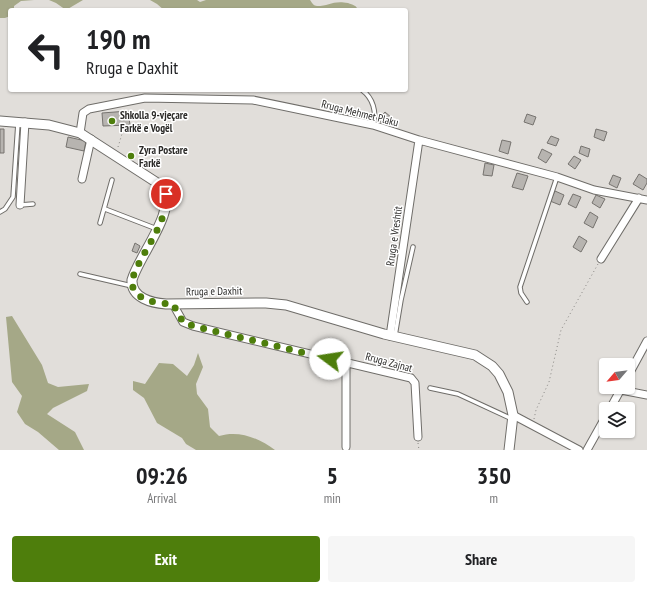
<!DOCTYPE html>
<meta charset="utf-8">
<style>
:root{--surface:#fff;--page:#f6f6f6;--text:#202124;--muted:#757577;--accent:#4e7e0c}
body{margin:0;font-family:"PT Sans Narrow",sans-serif;background:var(--page);color:var(--text);height:100vh;display:flex;flex-direction:column;font-size:15px;white-space:nowrap}
*{box-sizing:border-box;margin:0}
p{font-size:13px;color:var(--muted)}
.icon{flex:none;width:22px;height:22px;fill:none;stroke:currentColor;stroke-width:2;stroke-linecap:round;stroke-linejoin:round}
.map{position:relative;height:450px;overflow:hidden}
.panel{display:flex;flex-direction:column;background:var(--surface);flex:1}
.panel>*{flex:none}
.banner{position:absolute;left:8px;top:8px;width:400px;height:84px;border-radius:4px;box-shadow:0 1px 3px #0004;background:#fff;color:var(--text);overflow:hidden}
.needle{width:26px;rotate:242deg}
.fabs{position:absolute;left:599px;top:358px;display:grid;gap:8px}
.fabs a{display:grid;place-items:center;width:36px;height:36px;border-radius:4px;background:var(--surface);box-shadow:0 1px 3px #0004;font-size:20px}
.pin{position:absolute;display:grid;place-items:center;width:34px;height:34px;color:#fff;margin:-17px;border:2px solid #fff;border-radius:50%;box-shadow:0 1px 4px #0007}
.me{position:absolute;width:44px;margin:-22px;rotate:284deg;stroke-linejoin:round;filter:drop-shadow(0 0 3px #0008)}
.turn{display:flex;align-items:center;gap:14px;height:84px;padding:0 12px;font-size:18px}
.turn .icon{width:52px;height:52px;stroke-width:2.5}
.turn b{display:block;font-size:28px;line-height:34px}
.eta{display:flex;justify-content:space-evenly;align-items:center;height:68px;text-align:center}
.eta b{font-size:24px;font-weight:700;line-height:28px}
.button{display:flex;gap:8px;margin-top:auto;padding:8px 12px}
.button a{flex:1;height:46px;border-radius:4px;background:var(--accent);color:#fff;font-size:16px;font-weight:700;line-height:46px;text-align:center}
.button a+a{background:var(--page);color:var(--text)}
.map>svg:first-child{display:block}
.forest{fill:#a5a887}
.building{fill:#b7b4b0;stroke:#76736f}
.lines{fill:none;stroke-linecap:round;stroke-linejoin:round}
.service-casing{stroke:#6f6d69;stroke-width:5.5}
.minor-casing{stroke:#6f6d69;stroke-width:9}
.tertiary-casing{stroke:#6f6d69;stroke-width:11}
.path{stroke:#888683;stroke-width:1;stroke-dasharray:1 3;stroke-linecap:butt}
.service{stroke:#fff;stroke-width:3.5}
.minor{stroke:#fff;stroke-width:7}
.tertiary{stroke:#fff;stroke-width:9}
.route{stroke:#4e7e0c;stroke-width:7;stroke-dasharray:0 12.6}
.poi-dot{fill:#4e7e0c;stroke:#fff;stroke-width:1.5}
.labels{text-anchor:middle;stroke-width:3;stroke-linejoin:round;paint-order:stroke}
.street-label{font-size:11px;fill:#2b2a28;stroke:#fff}
.poi-label{font-size:11px;font-weight:bold;fill:#2b2a28;stroke:#fff;text-anchor:start}
</style>
<div class="map">
<svg width="647" height="450" viewBox="0 0 647 450">
<rect width="100%" height="100%" fill="#e1deda"/>
<path class="forest" d="M0,0H34L21,1L14,6V10H10V16L5,18H0Z
M49,0H83L66,10L56,3Z
M150,0H197L200,2L206,0H310C312,3 314,6 317,6C329,6 333,0 348,3C353,5 356,5 358,10H164L157,4Z
M12,316L42,365L48,383L58,387L89,384L87,391L53,408L47,414L75,432L84,450H59L38,432L25,424L17,412L22,396L12,382L6,317Z
M198,353L203,367L196,384L197,394L208,409L210,427L219,436C239,430 259,438 275,450H196L186,444L182,438L157,423L144,398L133,390V381L145,384L159,363L173,364L187,376L194,365Z"/>
<path class="building" d="M128,111L130,125L103,126L102,113Z
M385,112L392,118L386,126L378,120Z
M527,114L536,117L533,125L524,122Z
M0,129H4V153H0Z
M596,129L607,132L604,141L594,137Z
M551,136L559,139L556,146L547,143Z
M68,137L86,141L84,151L66,147Z
M502,140L511,142L508,154L499,151Z
M581,146L590,149L588,157L579,153Z
M542,149L552,154L546,163L538,158Z
M574,156L581,160L575,169L568,164Z
M485,163L494,165L492,176L483,175Z
M517,173L528,176L523,190L512,187Z
M639,174L647,179V183L643,190L633,184Z
M613,175L621,178L617,188L609,184Z
M555,191L564,195L560,205L550,201Z
M573,194L581,197L576,208L568,204Z
M596,195L605,199L600,208L592,203Z
M590,212L598,217L593,228L584,223Z
M579,236L587,241L581,252L573,247Z
M135,243L140,246L137,253L132,251Z"/>
<g class="lines">
<g class="service-casing">
<path id="service" d="M362,90C373,98 377,112 373,125
M165,189L172,186
M20,205L33,204
M105,209L157,229
M0,212L5,209L13,197L18,123
M100,223L112,180
M80,274L132,286
M527,302L521,293L520,287L557,177
M395,336L401,300L413,247
M430,388L458,394L512,419"/>
</g>
<g class="minor-casing">
<path id="minor" d="M80,133L83,113L89,109L145,98L253,100L373,125L419,140L557,177L594,190L647,200
M82,179L91,139
M20,205L25,122
M601,259L639,198
M173,304L183,322L193,326L411,378L415,383L418,437
M390,336L419,140
M346,362V447
M628,376L647,341
M621,390L647,395
M610,409L622,387
M513,415L579,450
M587,450L606,416"/>
</g>
<g class="tertiary-casing">
<path id="tertiary" d="M0,121L49,125L80,133L162,186C179,209 139,255 132,280C131,298 152,303 166,304L266,303L286,305L384,334L475,355L492,366L499,374L508,392L513,415L509,450"/>
</g>
<path class="path" d="M118,147L122,134
M534,419L536,410L549,382L561,330L598,264
M418,443L419,450"/>
<use href="#service" class="service"/>
<use href="#minor" class="minor"/>
<use href="#tertiary" class="tertiary"/>
</g>
<g class="lines">
<path class="route" d="M166,194C168,225 141,251 132,280C131,301 157,303 173,304L183,322L193,326L330,359"/>
</g>
<g class="poi-dot">
<circle cx="112" cy="121" r="4"/>
<circle cx="131" cy="156" r="4"/>
</g>
<g class="labels">
<g class="street-label">
<text transform="translate(360 113) rotate(14)" y="4">Rruga Mehmet Plaku</text>
<text transform="translate(394 236) rotate(-82)" y="4">Rruga e Vreshtit</text>
<text transform="translate(214 291) rotate(-1)" y="4">Rruga e Daxhit</text>
<text transform="translate(389 362) rotate(15)" y="4">Rruga Zajnat</text>
</g>
<g class="poi-label">
<text x="120" y="119">Shkolla 9-vjeçare<tspan x="120" dy="13">Farkë e Vogël</tspan></text>
<text x="139" y="154">Zyra Postare<tspan x="139" dy="13">Farkë</tspan></text>
</g>
</g>
</svg>
<div class="fabs">
<a><svg class="needle" viewBox="-14 -14 28 28"><path d="M0-13l5 13h-10z" fill="#e53935"/><path d="M0 13l5-13h-10z" fill="#757577"/></svg></a>
<a><svg class="icon" aria-label="layers" viewBox="0 0 24 24"><path d="M12 4l9 5-9 5-9-5zM3 14l9 5 9-5"/></svg></a>
</div>
<div class="pin" style="left:166px;top:194px;background:#d93025"><svg class="icon" aria-label="arrive" viewBox="0 0 24 24"><path d="M6 21V4h12l-3 4 3 4H6"/></svg></div>
<svg class="me" style="left:330px;top:359px" viewBox="-20 -20 40 40"><circle r="19" fill="#fff"/><path d="M0-13L10 11 0 6-10 11z" fill="#4e7e0c"/></svg>
<div class="banner">
<div class="turn"><svg class="icon" aria-label="left" viewBox="0 0 24 24"><path d="M17 20v-9H6M10 6l-5 5 5 5"/></svg><div><b>190 m</b>Rruga e Daxhit</div></div>
</div>
</div>
<section class="panel">
<div class="eta">
<div><b>09:26</b><p>Arrival</p></div>
<div><b>5</b><p>min</p></div>
<div><b>350</b><p>m</p></div>
</div>
<div class="button"><a>Exit</a><a>Share</a></div>
</section>
